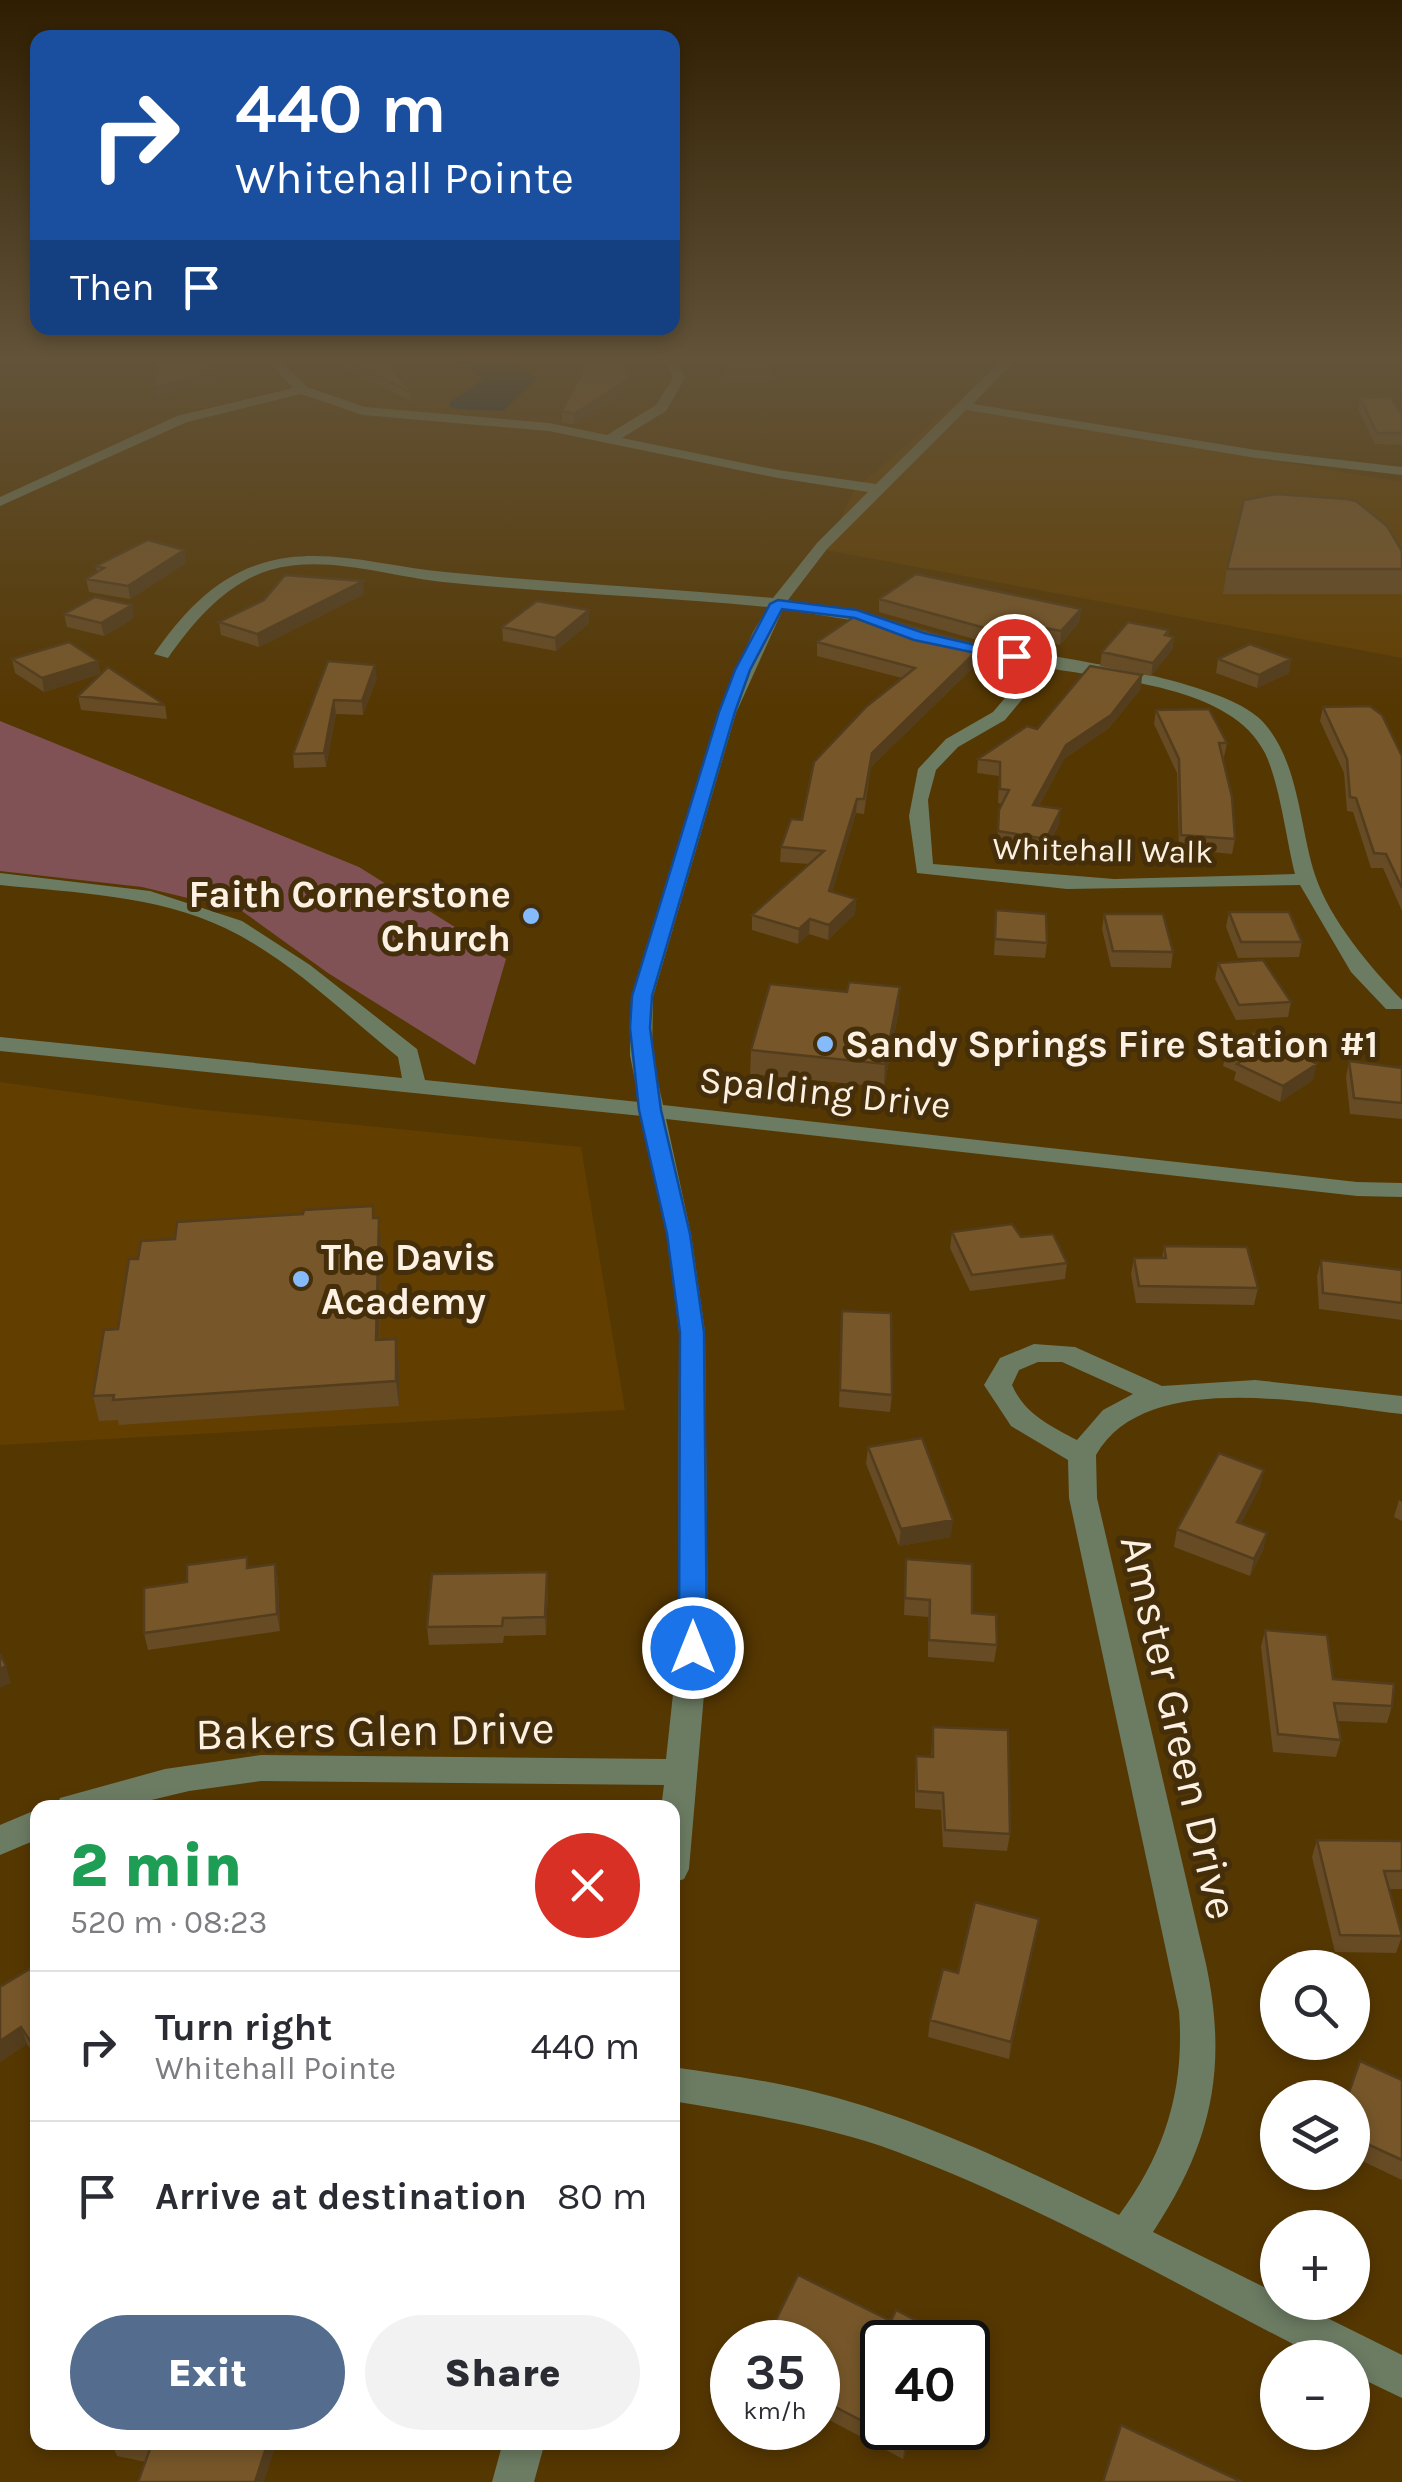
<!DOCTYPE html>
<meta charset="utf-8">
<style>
:root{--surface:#fff;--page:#f2f2f3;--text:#2b2b33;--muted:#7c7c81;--line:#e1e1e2;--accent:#546c8d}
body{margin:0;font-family:Karla,sans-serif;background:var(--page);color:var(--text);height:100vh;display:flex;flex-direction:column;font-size:38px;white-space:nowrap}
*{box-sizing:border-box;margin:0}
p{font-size:32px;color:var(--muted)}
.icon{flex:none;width:55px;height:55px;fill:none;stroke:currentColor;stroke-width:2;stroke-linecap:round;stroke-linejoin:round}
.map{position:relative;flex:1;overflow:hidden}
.sheet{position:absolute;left:30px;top:1800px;width:650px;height:650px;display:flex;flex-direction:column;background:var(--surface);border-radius:20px;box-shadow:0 5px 15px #0003}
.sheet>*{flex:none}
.banner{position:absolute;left:30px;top:30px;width:650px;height:305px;border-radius:20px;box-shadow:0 5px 15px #0003;background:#1a4fa0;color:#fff;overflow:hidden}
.controls{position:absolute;left:1260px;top:1950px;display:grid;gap:20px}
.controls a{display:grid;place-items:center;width:110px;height:110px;border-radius:50%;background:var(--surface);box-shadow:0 5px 15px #0003;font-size:50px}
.speed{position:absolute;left:710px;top:2320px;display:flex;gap:20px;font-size:50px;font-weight:700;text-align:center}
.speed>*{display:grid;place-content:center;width:130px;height:130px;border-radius:50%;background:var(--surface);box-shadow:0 5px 15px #0003;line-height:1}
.speed small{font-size:25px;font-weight:400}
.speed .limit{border:5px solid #111;border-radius:15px;background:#fff;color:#111}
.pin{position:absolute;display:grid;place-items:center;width:85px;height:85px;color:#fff;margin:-42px;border:5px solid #fff;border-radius:50%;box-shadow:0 2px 10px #0007}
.me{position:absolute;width:110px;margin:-55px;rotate:0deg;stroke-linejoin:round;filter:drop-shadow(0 0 8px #0008)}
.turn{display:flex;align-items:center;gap:35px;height:210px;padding:0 40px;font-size:45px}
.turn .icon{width:130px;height:130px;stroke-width:2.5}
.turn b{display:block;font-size:70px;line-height:85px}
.then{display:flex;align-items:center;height:95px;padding:0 40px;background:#0003;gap:20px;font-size:38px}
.round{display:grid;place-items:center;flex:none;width:105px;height:105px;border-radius:52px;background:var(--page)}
.head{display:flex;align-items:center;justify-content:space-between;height:170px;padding:0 40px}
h1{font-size:60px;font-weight:800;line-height:75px;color:#1e9e55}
.action{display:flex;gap:20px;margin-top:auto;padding:20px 40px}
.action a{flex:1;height:115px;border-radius:60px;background:var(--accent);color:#fff;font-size:40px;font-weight:800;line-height:115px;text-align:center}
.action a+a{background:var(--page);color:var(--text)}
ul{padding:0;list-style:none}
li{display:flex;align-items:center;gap:30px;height:150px;padding:0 40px;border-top:2px solid var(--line)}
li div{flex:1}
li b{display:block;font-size:38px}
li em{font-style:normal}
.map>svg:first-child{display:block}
.built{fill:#623f00}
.green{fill:#805256}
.water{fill:#042548}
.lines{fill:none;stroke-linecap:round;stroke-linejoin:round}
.minor{fill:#6c7c63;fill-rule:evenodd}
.wall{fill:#664b24}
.shaded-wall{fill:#533d1d}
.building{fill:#77572a;stroke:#533d1d;stroke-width:2.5}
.route{fill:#1a73e8;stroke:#114b97;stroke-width:2.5}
.poi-dot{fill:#86bbfb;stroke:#452e0a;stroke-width:4}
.labels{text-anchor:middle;stroke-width:10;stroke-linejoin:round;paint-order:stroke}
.far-street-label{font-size:32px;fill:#fdf1e3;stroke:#452e0a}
.poi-label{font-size:38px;font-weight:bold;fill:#fdf1e3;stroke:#452e0a;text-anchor:start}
.street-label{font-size:38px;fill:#fdf1e3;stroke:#452e0a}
.near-street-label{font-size:45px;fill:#fdf1e3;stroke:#452e0a}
</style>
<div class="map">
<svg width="1402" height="2482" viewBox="0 0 1402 2482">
<rect width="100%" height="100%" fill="#553702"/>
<path class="built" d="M951,407L1402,482V658L826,550L854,490Z
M0,1082L195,1109L581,1147L625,1410L0,1445Z"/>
<path class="green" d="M0,721L359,867L506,959L475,1065L328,973L242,911L142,887L0,871Z"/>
<path class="water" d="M453,357H505L538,378L503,411L457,409L450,407V402L483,379Z"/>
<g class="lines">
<path class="minor" d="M264,357H277L307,387L365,407L549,423L607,435L656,405L673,378L663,357H675L685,378L666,411L622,438L778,470L876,484L1005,357H1018L973,404L1256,450L1402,467V475L1256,458L966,410L827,549L788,600L893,621V627L783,609L736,713L653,997L652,1055L663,1105L1357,1182L1402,1183V1197L1357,1196L666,1119L691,1234L705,1332L708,1648L689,1869L684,1879L672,1883V1808H661L664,1785L261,1781L189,1791L118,1808H56L60,1798L165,1769L261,1755L666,1759L678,1648L679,1332L667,1234L642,1116L0,1051V1037L402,1078L398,1057C343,1013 290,959 225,928C156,895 76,893 0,885V873L150,891L242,921L310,965L417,1049L425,1080L639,1102L630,1055L631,997L718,713L753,632L768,607C660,597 551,593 443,582C387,576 326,554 270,570C225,584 194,621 168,658L154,654C182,614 215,577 263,563C323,545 385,567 445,572C554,583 664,588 773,598L817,543L868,492L778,478L549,431L363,415L301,394L187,422L0,506V497L177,416L293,388Z
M949,639C1019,652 1211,674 1259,718C1299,756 1299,826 1315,875C1330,920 1370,967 1402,1000V1009H1386L1351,972L1300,885L1067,889L917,873L909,816L918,769L946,739L993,712L1033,665L943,648L941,644ZM1048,668C1114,680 1232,686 1265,753C1280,785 1286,838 1295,874L1114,879L933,864L928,800L936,770L958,747L1005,720Z
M1034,1344L1075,1347L1162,1386L1255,1380L1402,1396V1414C1318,1405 1146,1366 1096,1455L1097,1498L1206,1964C1228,2068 1212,2143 1153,2232L1278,2294V2302H1295L1402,2355V2398L1352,2374V2358H1320C1177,2285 1032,2200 881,2146C813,2123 743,2113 672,2101V2067C712,2073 753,2078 793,2087C908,2112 1014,2164 1119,2215C1165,2153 1185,2089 1179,2011L1069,1498L1068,1460L1011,1426L984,1385L1000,1358ZM1038,1362H1062L1133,1394L1103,1410L1077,1440C1050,1426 1024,1413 1012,1385L1019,1370Z
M38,1809V1839L0,1855V1825Z
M503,2442H545L534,2482H492Z"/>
</g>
<path class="wall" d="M325,357H381L410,392L411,401Z
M722,357H767L770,370V381H728Z
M629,379V389L574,424L562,422V411Z
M1360,398L1402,415V445L1375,444L1358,409Z
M1402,551V594H1223L1227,569Z
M186,563L130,599L89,592L86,579L97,572L96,566Z
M364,594L259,647L221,635L219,622L264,600Z
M879,599L1081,609L1079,622L1060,645L1004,634L995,645L879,612Z
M64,614L134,618L104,636L67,627Z
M589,623L556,651L503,641L502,627Z
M1169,630L1168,636L1174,637L1172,650L1151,676L1100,666L1102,652Z
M817,642L982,646L981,660L871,767L864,814L856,813L832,892L856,899L855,914L828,940L809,934L798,944L752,930V915L809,864L780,862L781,847L902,678L817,656Z
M12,659L98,661L100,674L44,692L15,673Z
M1218,659H1291L1289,673L1257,688L1216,673Z
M328,661L377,678L363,715L336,714L326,767L294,768L293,754Z
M1141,689L1109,728L1064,759L1039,806L1059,824L1045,854L997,846L999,810L1002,804L998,803L999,776L977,773L978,759L1037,729Z
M78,696L165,705L167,719L81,710Z
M1323,707L1402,756V911L1383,868H1371L1353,812L1347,811L1344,773L1320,721Z
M1156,710L1227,743L1224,757H1222L1235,839L1232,854L1179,849L1177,773L1154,724Z
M996,910L1047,943L1045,958L994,955Z
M1229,912L1302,942L1299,957L1238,958L1226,927Z
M1104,914L1173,952L1171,968L1111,967L1102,929Z
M1218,963L1291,1002L1288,1017L1236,1020L1215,979Z
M899,1010L884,1087L750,1074L751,1050Z
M1226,1051L1313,1080L1280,1102L1234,1080L1236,1072L1223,1066Z
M1349,1061L1401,1067L1402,1065V1119L1350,1114L1346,1077Z
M373,1206L374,1218L381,1242L380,1340L396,1339L399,1364V1406L119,1425L118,1420L99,1421L93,1396L118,1329L138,1259L175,1239L303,1214Z
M952,1232L1021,1237L1067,1263L1065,1279L970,1291L950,1248Z
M1164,1246L1258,1288L1254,1305L1136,1303L1131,1274L1134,1258H1162Z
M1321,1260L1402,1270V1320L1319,1309L1317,1276Z
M842,1311L892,1395L890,1412L839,1407Z
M868,1447L951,1537L899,1546L866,1464Z
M1260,1487L1241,1523L1267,1533L1263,1550L1250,1576L1174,1547L1177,1529Z
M1399,1500L1402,1502V1521L1394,1517Z
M906,1559L972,1613L997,1645L994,1662L928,1657V1617L904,1615Z
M275,1564L278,1581L280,1631L148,1650L144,1633L187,1582L249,1568Z
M547,1572L548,1589L546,1635L504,1636L503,1643L429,1645L427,1627Z
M1265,1630L1333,1679L1392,1706L1387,1723L1337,1721L1341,1740L1336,1757L1273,1752L1261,1647Z
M933,1727L1010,1834L1007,1851L943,1847L941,1810L915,1808V1774L916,1756L931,1757Z
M1317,1840L1402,1841V1889H1389L1402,1936L1396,1953L1335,1952L1312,1857Z
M1039,1919L1009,2059L928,2037L930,2020L958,1973Z
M38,1964V2060L27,2044L0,2062V1987Z
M1402,2080V2180L1352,2156V2098Z
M891,2321L949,2338L948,2342H882L916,2428L903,2459L818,2414V2342Z
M111,2442H277L146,2462L117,2456Z"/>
<path class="shaded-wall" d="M0,357H16L0,369Z
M214,371L215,381L155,398L154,388Z
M629,379V389L574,424V414Z
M184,550L186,563L130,599L128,586Z
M363,581L364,594L259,647L257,634Z
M132,605L134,618L104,636L101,623Z
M1081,609L1079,622L1060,645L1061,631Z
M589,610V623L556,651L555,638Z
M1006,621L1004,634L995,645L996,631Z
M1174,637L1172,650L1151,676L1153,663Z
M982,646L981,660L871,767L864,814L872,753Z
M1291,659L1289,673L1257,688L1259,675Z
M98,661L100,674L44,692L42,678Z
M375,665L377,678L363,715L362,701Z
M1142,675L1141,689L1109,728L1064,759L1032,819L1033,805L1066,745Z
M334,700L336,714L326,767L324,753Z
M857,799L856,813L828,906L829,891Z
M1061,809L1059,824L1045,854L1046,839Z
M856,899L855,914L828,940L829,925Z
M810,919L809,934L798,944L799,929Z
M900,987L899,1010L884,1087L885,1064Z
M1317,1064L1313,1080L1280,1102L1283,1086Z
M379,1218L381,1242L379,1365L376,1340Z
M396,1339L399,1364V1406L396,1381Z
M1264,1470L1260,1487L1233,1539L1237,1522Z
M953,1520L951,1537L899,1546L901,1529Z
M1267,1533L1263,1550L1250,1576L1254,1559Z
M275,1564L278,1581L280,1631L277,1614Z
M547,1572L548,1589L546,1635L545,1617Z
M6,1666L11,1683L0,1688V1669Z
M1039,1919L1036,1936L1009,2059L1011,2042Z
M21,2027L27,2044L0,2062V2041Z
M912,2428H916L903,2459L905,2443Z
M268,2442H277L264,2482H255Z"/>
<path class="building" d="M157,357H211L214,371L154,388Z
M341,357H381L410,391V392Z
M590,357H623L629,379L574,414L562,411Z
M725,357H767L770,370H728Z
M1391,397L1402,415V433H1377L1360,398Z
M1276,494L1346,499L1356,501L1387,526L1402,551V569H1227L1244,500Z
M148,540L184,550L128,586L86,579L104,568L96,566Z
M916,574L1081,609L1061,631L1006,621L996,631L879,599Z
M285,575L363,581L257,634L219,622L264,600Z
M95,597L132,605L101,623L64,614Z
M537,601L589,610L555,638L502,627Z
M861,612L982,646L872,753L864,799H857L829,891L856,899L829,925L810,919L799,929L752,915L824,851L781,847L791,819L802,820L814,762L867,706L915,668L817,642Z
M1128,622L1169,630L1165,635L1174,637L1153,663L1102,652Z
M69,642L98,661L42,678L12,659Z
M1250,644L1291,659L1259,675L1218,659Z
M328,661L375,665L362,701L334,700L324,753L293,754Z
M1090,666L1142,675L1111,715L1066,745L1033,805L1061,809L1046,839L998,831L999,810L1009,790L1000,789V762L978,759L1027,726L1037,729Z
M108,667L165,705L78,696Z
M1370,706L1382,715L1402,756V888L1386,854L1374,853L1356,798L1350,797L1347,759L1323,707Z
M1209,709L1227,743H1219L1232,797L1235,839L1181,835L1179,759L1156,710Z
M996,910L1046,914L1047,943L995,939Z
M1229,912H1289L1302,942H1241Z
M1104,914H1163L1173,952L1113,951Z
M1263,960L1291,1002L1239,1005L1218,963Z
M849,982L900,987L885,1064L751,1050L770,984L847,992Z
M1254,1032L1317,1064L1283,1086L1237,1064L1244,1059L1226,1051Z
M1349,1061L1402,1068V1103L1354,1098Z
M373,1206V1218H379L376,1340L396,1339V1381L113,1400L114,1395L93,1396L104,1330L118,1329L129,1259H138L141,1241L175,1239L177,1222L303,1214L304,1210Z
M1012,1224L1021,1237L1053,1234L1067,1263L972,1275L952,1232Z
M1164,1246L1247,1247L1258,1288L1139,1286L1134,1258H1166Z
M1321,1260L1402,1270V1303L1323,1293Z
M842,1311L891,1313L892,1395L840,1390Z
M922,1438L953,1520L901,1529L868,1447Z
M1219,1453L1264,1470L1237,1522L1267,1533L1254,1559L1177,1529Z
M247,1557V1568L275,1564L277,1614L144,1633V1588L187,1582V1565Z
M906,1559L972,1564V1613L996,1615L997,1645L929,1640L930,1600L905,1598Z
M547,1572L545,1617L503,1618L502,1626L427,1627L432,1574Z
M1265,1630L1327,1635L1333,1679L1394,1684L1392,1706L1334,1703L1341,1740L1278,1734Z
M0,1654L6,1666L0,1669Z
M933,1727L1008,1730L1010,1834L945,1830L943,1793L917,1791L916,1756L933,1757Z
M1317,1840L1402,1841V1871H1384L1402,1936L1340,1935Z
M975,1902L1039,1919L1011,2042L930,2020L943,1969L958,1973Z
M38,1964V2053L21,2027L0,2041V1987Z
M1360,2061L1402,2080V2160L1352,2137V2098H1347Z
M798,2275L891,2321L896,2310L949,2338L947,2342H882V2428H912L905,2443L818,2398V2342H765Z
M1121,2425L1242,2482H1103Z
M120,2442H268L255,2482H138L150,2449Z"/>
<linearGradient id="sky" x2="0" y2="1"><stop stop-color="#2f1e01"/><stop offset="0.51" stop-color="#625339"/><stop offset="1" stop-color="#625339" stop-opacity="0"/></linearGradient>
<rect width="1402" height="705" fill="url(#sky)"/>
<path class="route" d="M778,600L857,610L924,633L1022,656L1014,661L914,640L855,618L782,609L750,670L735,712L652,996L650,1028L661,1110L690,1234L704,1332L707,1648L703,1655H683L679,1648L680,1332L667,1234L639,1110L630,1028L632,996L719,712L735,670L770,604Z"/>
<g class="poi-dot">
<circle cx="531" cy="916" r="10"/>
<circle cx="825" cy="1044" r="10"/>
<circle cx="301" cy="1279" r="10"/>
</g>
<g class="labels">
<g class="far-street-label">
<text transform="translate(1103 850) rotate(1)" y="11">Whitehall Walk</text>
</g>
<g class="poi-label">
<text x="511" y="907" text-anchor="end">Faith Cornerstone<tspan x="511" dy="44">Church</tspan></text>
<text x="845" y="1057">Sandy Springs Fire Station #1</text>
<text x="321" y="1270">The Davis<tspan x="321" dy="44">Academy</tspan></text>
</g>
<g class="street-label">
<text transform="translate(825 1092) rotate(6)" y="13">Spalding Drive</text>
</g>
<g class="near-street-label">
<text transform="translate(1180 1727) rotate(77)" y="16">Amster Green Drive</text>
<text transform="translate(375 1730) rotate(-1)" y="16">Bakers Glen Drive</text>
</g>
</g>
</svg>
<div class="controls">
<a><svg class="icon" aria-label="search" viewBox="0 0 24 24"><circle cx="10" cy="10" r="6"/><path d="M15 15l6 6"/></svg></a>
<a><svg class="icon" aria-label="layers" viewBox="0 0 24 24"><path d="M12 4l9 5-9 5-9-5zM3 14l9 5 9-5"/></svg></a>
<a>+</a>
<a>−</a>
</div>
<div class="speed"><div>35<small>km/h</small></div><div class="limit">40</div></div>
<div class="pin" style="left:1014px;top:656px;background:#d93025"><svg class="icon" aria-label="arrive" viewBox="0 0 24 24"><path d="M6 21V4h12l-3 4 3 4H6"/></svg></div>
<svg class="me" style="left:693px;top:1648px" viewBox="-20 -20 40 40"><circle r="17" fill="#1a73e8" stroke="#fff" stroke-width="3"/><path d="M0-11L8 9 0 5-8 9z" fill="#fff"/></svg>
<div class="banner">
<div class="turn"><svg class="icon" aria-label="right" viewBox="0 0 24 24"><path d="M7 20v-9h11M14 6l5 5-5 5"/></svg><div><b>440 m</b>Whitehall Pointe</div></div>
<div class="then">Then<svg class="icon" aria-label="arrive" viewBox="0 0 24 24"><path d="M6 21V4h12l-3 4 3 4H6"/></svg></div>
</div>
<section class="sheet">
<div class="head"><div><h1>2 min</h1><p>520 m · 08:23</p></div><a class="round" style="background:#d93025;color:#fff"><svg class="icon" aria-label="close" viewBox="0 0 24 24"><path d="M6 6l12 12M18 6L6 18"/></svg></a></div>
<ul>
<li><svg class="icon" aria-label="right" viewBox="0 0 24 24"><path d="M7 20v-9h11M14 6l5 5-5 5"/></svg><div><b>Turn right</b><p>Whitehall Pointe</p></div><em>440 m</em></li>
<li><svg class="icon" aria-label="arrive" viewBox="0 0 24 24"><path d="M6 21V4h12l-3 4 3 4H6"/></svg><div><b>Arrive at destination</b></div><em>80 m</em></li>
</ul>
<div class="action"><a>Exit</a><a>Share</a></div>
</section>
</div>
